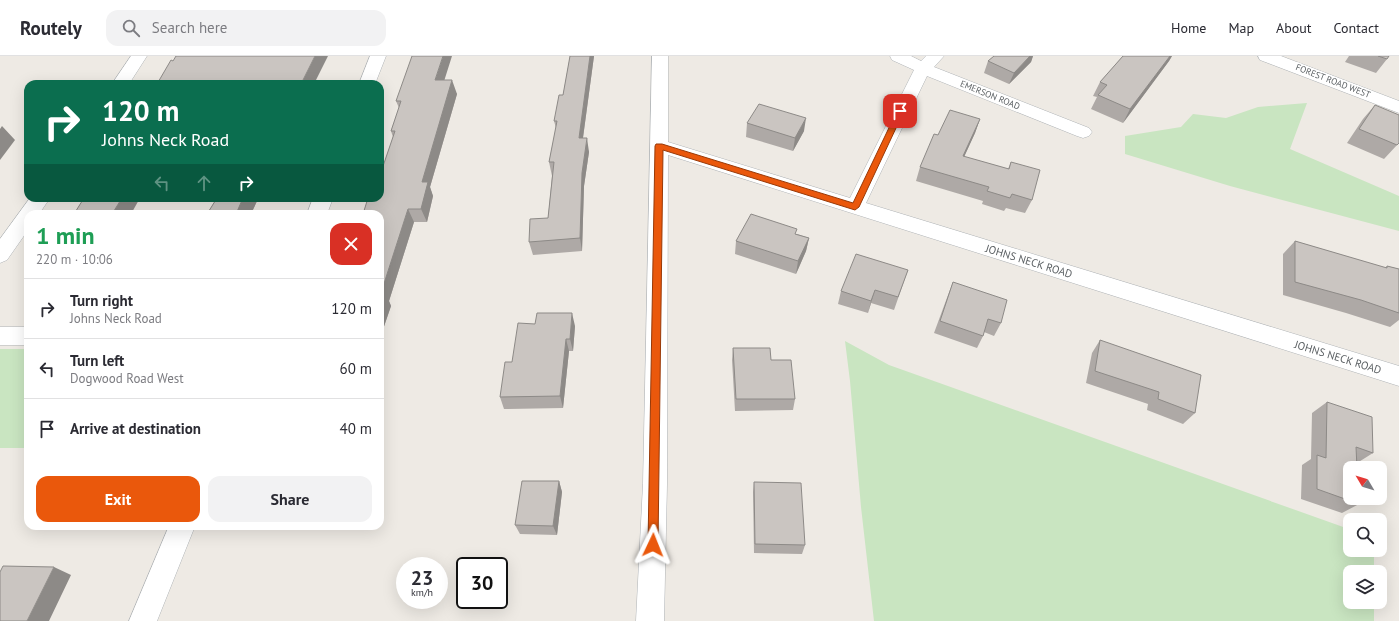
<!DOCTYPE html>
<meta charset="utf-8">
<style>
:root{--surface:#fff;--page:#f2f2f3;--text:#2b2b33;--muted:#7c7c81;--line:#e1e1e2;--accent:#ea580c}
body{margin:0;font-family:"PT Sans",sans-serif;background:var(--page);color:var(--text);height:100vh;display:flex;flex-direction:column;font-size:15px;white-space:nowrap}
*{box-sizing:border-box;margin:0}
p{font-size:13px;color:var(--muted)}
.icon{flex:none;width:22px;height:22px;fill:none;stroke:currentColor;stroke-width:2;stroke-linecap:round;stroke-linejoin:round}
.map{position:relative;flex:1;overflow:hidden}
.sheet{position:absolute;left:24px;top:154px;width:360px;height:320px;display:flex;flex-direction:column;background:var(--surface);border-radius:12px;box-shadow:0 4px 16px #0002}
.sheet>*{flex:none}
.guide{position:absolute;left:24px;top:24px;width:360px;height:122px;border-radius:12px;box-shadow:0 4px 16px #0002;background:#0b6e4f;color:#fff;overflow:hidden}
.needle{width:26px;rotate:308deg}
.buttons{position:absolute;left:1343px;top:405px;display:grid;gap:8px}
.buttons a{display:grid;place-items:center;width:44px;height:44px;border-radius:8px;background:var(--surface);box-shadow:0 4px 16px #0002;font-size:20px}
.speed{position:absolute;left:396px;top:501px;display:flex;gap:8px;font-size:20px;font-weight:700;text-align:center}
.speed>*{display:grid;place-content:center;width:52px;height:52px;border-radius:50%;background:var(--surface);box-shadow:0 4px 16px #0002;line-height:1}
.speed small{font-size:10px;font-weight:400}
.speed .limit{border:2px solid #111;border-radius:6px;background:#fff;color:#111}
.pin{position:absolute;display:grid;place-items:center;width:34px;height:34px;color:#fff;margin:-17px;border-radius:8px;box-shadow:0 2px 6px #0006}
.me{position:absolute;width:44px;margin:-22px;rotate:2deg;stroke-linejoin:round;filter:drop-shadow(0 0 3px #0008)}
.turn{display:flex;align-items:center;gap:14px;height:84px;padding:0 12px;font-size:18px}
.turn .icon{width:52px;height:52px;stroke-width:2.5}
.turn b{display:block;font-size:28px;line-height:34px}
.lanes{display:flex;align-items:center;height:38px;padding:0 12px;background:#0003;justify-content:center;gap:20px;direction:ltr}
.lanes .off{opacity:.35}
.round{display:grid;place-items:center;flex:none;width:42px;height:42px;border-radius:12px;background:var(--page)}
.head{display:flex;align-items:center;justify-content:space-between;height:68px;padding:0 12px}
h1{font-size:24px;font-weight:700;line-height:30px;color:#1e9e55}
.cta{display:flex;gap:8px;margin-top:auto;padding:8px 12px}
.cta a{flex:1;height:46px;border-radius:12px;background:var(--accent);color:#fff;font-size:16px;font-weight:700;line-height:46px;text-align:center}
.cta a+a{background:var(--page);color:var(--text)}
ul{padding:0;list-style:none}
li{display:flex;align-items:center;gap:12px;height:60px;padding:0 12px;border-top:1px solid var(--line)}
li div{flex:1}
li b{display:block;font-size:15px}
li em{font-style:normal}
header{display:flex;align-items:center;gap:24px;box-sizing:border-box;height:56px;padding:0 20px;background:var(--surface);border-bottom:1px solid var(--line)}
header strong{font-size:19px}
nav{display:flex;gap:22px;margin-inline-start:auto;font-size:14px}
.search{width:280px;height:36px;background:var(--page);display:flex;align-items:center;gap:10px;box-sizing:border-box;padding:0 14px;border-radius:12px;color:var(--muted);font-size:15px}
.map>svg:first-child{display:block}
.green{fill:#c9e5c1}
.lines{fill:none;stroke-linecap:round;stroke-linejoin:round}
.minor-casing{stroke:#afb3b6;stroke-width:1}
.minor{fill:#fff;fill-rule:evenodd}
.wall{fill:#aea9a6}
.shaded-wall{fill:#8d8a87}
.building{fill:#cac5c1;stroke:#8d8a87}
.route{fill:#ea580c;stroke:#983908}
.labels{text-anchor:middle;stroke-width:3;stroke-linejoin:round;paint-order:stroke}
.far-street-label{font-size:9px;fill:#5c6164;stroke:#fff}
.street-label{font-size:11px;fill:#5c6164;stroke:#fff}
</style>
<header>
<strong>Routely</strong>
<div class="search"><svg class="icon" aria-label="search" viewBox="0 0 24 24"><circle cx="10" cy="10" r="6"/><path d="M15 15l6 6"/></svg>Search here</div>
<nav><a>Home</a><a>Map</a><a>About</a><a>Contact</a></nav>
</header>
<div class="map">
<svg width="1399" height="565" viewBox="0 0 1399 565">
<rect width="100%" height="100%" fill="#eeeae4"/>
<path class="green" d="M1307,47L1290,93L1399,140V175L1230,130L1125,98V80L1181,71L1193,58L1226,62L1258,51Z
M845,285L889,309L1346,472H1350V494H1374V516H1350V546H1374V565H874L861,451L850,325Z
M0,293H28V392H0Z"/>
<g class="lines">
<g class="minor-casing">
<path id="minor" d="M131,0H147L129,28H112Z
M370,0H386L375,28H359Z
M652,0H668V86L850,142L914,14L892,4L890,0H911L921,5L926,0H944L934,11L1089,72L1092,76L1089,80L1083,82L1077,80L927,20L866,147L1399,310V330L668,99L667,428L664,565H636L643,428Z
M1258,0H1281L1399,45V57L1260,4Z
M30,142H50L39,158H28V174L7,204L0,207V183Z
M313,142H333L327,158H307Z
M0,271H28V289H0Z
M169,470H195L157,565H129Z"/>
</g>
<use href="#minor" class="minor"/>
</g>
<path class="wall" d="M570,0H594L583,82L589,96L584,130L582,195L533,199L529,186L548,162L552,120L549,106L556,72L554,65L563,39Z
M994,0H1033L1031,6L1009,28L984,17L988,5Z
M1123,0H1172L1169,5L1123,67L1091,53L1097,41L1093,40L1100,26Z
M1349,0H1389L1387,3L1376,17L1345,6Z
M444,24L457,38L430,131L433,140L427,166H414L389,245L391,250L380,282V142L393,81L391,75L399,52L396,45Z
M1375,49L1397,89L1384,103L1347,87L1363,63Z
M980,63L975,77L964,101L1008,113L1011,106L1032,144L1025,157L1006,152L1004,155L982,148L983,145L916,125L920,111L938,79Z
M747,67L804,75L793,95L746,81Z
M217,142H264L262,146L257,145L251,158H207Z
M797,178L809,182L806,195L796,218L735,198L736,185Z
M1295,185L1385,212L1387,210L1399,213V264L1390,271L1346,257L1283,239V198Z
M908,214L894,254L871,247L868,257L838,248L841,235Z
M953,226L1001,267L994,280L984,276L983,280L977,292L934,277L948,239Z
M575,270L573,295H569L563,352L504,353L500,341L512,306Z
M1100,284L1195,357L1183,368L1147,354L1148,348L1086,327L1092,297Z
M733,292L771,304L795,343L793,354L735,355L732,304Z
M1327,346L1373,397L1357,407L1359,448L1342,457L1301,443L1302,409L1311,403L1312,357Z
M559,425L562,436L557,479L520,478L515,469Z
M754,426L805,489L802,498L754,497L753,436Z
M56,470H103L101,474H64Z"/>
<path class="shaded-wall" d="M315,0H328L314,28H301Z
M443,0H452L440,38L435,24Z
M590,0H594L581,96L579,82Z
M1030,0H1033L1031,6L1009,28L1014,17Z
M1170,0H1172L1169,5L1123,67L1130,53Z
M452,24L457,38L430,131L433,140L427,166L421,153L422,126Z
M806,62L804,75L793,95L795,82Z
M980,63L975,77L958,114L963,100Z
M2,70L15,84L0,104V73Z
M587,82L589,96L584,130L582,195L580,182L582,117Z
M122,142H140L131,158H112Z
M243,142H254L257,145L251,158H236Z
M259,142H264L262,146Z
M408,153L414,166L389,245L391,250L380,282L381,237Z
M809,182L806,195L796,218L798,205Z
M875,234L871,247L868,257L871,245Z
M572,257L575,270L573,295L570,283Z
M566,283L569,295L563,352L560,340Z
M559,425L562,436L557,479L553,470Z
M93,470H103L101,474Z
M54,511L71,519L49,565H27Z"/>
<path class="building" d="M176,0H315L301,28H157L171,4L173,5Z
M412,0H443L435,24H452L422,126H428L421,153H408L381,237H384L380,249V158H363L368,142H380V119L395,75H391L401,45H396Z
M570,0H590L579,82H587L582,117L580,182L529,186L530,163L548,162L554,106H549L557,65H554L559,39H563Z
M994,0H1030L1014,17L988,5Z
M1123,0H1170L1130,53L1098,39L1107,29L1100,26Z
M1378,0H1389L1387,3Z
M759,48L806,62L795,82L747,67Z
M1375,49L1399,59V87L1397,89L1359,73Z
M950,54L980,63L963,100L1009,113L1011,106L1040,114L1032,144L1012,138L1010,142L987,135L989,131L920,111L934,78L938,79Z
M84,142H122L112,158H74Z
M217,142H243L236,158H207Z
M751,158L797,173L795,178L809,182L798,205L736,185Z
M1295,185L1387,212V210L1399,213V257L1361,244L1295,226Z
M856,198L908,214L898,241L875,234L871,245L841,235Z
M953,226L1007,244L1001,267L988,263L983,280L940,265Z
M537,257H572L570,283H566L560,340L500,341L505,306H512L518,267L535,268Z
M1100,284L1201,319L1195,357L1158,343L1159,336L1095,315Z
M733,292H770L771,304H791L795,343H736Z
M1327,346L1372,361L1373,397L1356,391L1357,412H1350V442H1358L1359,448L1317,433V399L1326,402Z
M522,425H559L553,470L515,469Z
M754,426L801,427L805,489L755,488Z
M3,510L54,511L27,565H0V516Z"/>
<path class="route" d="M900,53L904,55L859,151L855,154L663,94L658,489L657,493L653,494L649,493L648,489L655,90L656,88H662L853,147L897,55Z"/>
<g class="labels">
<g class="far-street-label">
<text transform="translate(1333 25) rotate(21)" y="3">FOREST ROAD WEST</text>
<text transform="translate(990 39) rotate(22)" y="3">EMERSON ROAD</text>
</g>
<g class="street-label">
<text transform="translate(1029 205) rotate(17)" y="4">JOHNS NECK ROAD</text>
<text transform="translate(1338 301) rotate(17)" y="4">JOHNS NECK ROAD</text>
</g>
</g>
</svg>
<div class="buttons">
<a><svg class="needle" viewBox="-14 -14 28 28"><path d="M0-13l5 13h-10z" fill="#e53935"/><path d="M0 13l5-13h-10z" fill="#7c7c81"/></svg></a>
<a><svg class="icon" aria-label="search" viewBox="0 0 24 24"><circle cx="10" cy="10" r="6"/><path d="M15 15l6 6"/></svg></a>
<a><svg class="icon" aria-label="layers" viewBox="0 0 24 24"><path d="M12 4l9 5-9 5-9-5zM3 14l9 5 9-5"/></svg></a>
</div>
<div class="speed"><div>23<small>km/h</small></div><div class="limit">30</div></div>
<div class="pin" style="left:900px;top:55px;background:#d93025"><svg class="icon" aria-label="arrive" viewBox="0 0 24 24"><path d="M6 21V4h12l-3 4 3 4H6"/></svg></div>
<svg class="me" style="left:653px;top:489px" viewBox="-20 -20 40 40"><path d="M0-17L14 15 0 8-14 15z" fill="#ea580c" stroke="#fff" stroke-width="4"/></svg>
<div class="guide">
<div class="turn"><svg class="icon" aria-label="right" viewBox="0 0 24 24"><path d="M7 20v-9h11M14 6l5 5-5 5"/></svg><div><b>120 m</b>Johns Neck Road</div></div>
<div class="lanes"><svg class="icon off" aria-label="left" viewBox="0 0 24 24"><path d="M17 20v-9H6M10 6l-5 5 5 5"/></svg><svg class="icon off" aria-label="ahead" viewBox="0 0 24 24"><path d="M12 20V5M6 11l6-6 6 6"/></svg><svg class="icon" aria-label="right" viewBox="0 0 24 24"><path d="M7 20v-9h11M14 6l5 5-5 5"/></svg></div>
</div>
<section class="sheet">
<div class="head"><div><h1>1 min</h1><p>220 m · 10:06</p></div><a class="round" style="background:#d93025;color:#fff"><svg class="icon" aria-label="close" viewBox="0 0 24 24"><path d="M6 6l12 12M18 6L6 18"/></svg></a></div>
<ul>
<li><svg class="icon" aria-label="right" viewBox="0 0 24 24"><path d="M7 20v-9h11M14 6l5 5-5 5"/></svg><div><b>Turn right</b><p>Johns Neck Road</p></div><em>120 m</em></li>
<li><svg class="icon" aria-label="left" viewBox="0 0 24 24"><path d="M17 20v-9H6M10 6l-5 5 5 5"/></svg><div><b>Turn left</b><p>Dogwood Road West</p></div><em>60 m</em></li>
<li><svg class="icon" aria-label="arrive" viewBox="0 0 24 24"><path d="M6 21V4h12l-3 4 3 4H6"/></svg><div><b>Arrive at destination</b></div><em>40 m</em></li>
</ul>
<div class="cta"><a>Exit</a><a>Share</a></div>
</section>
</div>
